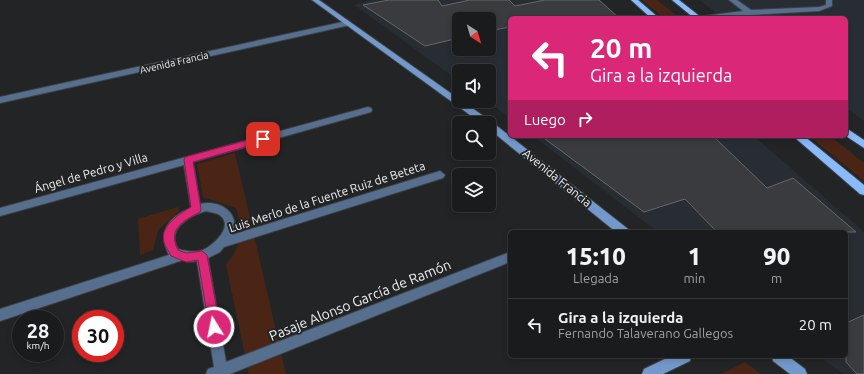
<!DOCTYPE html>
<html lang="es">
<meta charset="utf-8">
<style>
:root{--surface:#1a1b1c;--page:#272829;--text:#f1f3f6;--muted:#9fa1a3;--line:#38393b}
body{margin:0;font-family:Ubuntu,sans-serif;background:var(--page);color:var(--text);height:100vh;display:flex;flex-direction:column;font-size:15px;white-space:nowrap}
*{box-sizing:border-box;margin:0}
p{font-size:13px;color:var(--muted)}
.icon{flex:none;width:22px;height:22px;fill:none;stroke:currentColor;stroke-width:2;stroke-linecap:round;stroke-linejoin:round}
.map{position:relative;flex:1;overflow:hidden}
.side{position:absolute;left:508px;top:230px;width:340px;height:128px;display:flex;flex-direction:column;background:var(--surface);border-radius:6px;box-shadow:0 2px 6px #0003,0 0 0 1px var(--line)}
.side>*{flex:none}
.guide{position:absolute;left:508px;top:16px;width:340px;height:122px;border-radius:6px;box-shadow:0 2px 6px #0003,0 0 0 1px var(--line);background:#db2777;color:#fff;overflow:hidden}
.needle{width:26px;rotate:143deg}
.controls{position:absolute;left:452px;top:12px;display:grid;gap:8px}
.controls a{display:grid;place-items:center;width:44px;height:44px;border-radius:6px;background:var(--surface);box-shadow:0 2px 6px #0003,0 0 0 1px var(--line);font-size:20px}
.speed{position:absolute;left:12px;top:310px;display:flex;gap:8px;font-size:20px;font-weight:700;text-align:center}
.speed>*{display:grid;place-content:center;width:52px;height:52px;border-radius:50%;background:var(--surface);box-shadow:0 2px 6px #0003,0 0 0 1px var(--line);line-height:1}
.speed small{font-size:10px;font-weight:400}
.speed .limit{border:6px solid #d22;background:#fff;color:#111}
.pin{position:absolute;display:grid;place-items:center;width:34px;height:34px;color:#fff;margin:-17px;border-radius:8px;box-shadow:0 2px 6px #0006}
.me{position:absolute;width:44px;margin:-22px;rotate:350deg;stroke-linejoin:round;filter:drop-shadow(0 0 3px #0008)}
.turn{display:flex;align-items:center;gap:14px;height:84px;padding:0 16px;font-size:18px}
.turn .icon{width:52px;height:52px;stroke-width:2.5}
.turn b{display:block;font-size:28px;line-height:34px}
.then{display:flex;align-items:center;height:38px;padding:0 16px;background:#0003;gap:8px;font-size:15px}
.eta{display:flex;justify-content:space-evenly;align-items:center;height:68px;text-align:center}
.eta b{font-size:24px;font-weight:800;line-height:28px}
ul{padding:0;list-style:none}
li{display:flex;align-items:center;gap:12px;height:52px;padding:0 16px;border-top:1px solid var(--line)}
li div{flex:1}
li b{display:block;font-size:15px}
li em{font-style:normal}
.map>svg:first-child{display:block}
.built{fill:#282d34;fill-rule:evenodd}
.green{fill:#4a2516}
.building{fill:#393b3e;stroke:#66686b}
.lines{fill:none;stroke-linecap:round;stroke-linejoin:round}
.lane-casing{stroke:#3f4042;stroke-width:2}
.street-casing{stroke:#3f4042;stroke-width:2}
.secondary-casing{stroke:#3f4042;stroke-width:2}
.primary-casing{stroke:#3f4042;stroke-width:2}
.lane{fill:#576f8f;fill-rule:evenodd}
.street{fill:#576f8f;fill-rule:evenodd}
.secondary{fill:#7399cc;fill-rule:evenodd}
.primary{fill:#89bafc;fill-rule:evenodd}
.route{fill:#db2777;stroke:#8e194d}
.labels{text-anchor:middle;stroke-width:4;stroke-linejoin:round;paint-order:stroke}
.far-street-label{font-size:10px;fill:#eeeff1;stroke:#222426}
.street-label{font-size:12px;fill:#eeeff1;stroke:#222426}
.near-street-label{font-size:14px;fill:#eeeff1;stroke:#222426}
</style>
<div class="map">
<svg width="864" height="374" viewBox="0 0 864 374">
<rect width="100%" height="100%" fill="#222426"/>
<path class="built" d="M372,0H600L620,18H510V118L487,101H489V71H459V81L354,5ZM459,19H489V49H459Z
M699,0H864V121L846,108V18H723Z
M533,136H754L864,232V374H843L819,356H846V232H658Z"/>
<path class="green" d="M642,0H657L680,18H664Z
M809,136H830L864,163V181Z
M235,153L286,374H249L226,265C242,242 244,236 236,208L203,197L197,164Z
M178,207L179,211L158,230L153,250L140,255L138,219Z
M745,362L761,374H721Z"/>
<path class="building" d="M389,0H438L442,6L470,0H509L515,6L545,0H599L619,18H510V27L489,31V19H459V38L425,46L363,5Z
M541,136H713L767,188L793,178L856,232H717L685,199L644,212Z
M864,315V374H857L846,362V323Z"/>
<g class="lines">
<g class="lane-casing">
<path id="lane" d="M729,0H737L751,10L819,7L826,5V0H832V6L819,11L700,18L704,16L743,11Z"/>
</g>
<g class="street-casing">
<path id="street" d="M347,21L351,23L350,25L0,103V97Z
M368,107L371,108L372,110L371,112L193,162L200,204C220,199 242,214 232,235L440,171L445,175L443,178L224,247L220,252L208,258L226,362L510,252V262L230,374H206L208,369L214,367L197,261L189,262L183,260L0,321V309L169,255C157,232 168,217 191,208L184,165L0,216V208ZM206,211C210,212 215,213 218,214C236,225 214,245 203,250C194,253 186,251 178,249C166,229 189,216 206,211Z"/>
</g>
<g class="secondary-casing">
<path id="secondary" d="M312,0H319L459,99V101H462L492,122L628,229L629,232H616L489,129V123H481Z
M671,356H691L690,361L663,374H642L644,369Z
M772,356H788L805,369L807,374H790L773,361Z"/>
</g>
<g class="primary-casing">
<path id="primary" d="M631,0H638L659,18H651Z
M672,0H679L702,18H694Z
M846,128L864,140V148L846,136Z
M793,136H804L864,185V195L860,194Z"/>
</g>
<use href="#lane" class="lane"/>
<use href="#street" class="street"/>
<use href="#secondary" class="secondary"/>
<use href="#primary" class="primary"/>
</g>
<path class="route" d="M263,136L267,139L266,141L193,162L201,209L200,212C183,221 167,229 178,250L186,253L202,251L207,255L220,327L218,331L214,333L210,331L209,327L198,260L186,262L171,256C169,251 165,247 164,242C159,226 181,213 191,207L184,160L185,157Z"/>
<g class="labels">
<g class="far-street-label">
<text transform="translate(174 62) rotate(-13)" y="4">Avenida Francia</text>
</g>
<g class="street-label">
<text transform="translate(91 173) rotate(-16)" y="4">Ángel de Pedro y Villa</text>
<text transform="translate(557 178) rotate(39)" y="4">Avenida Francia</text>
<text transform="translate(327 197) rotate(-18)" y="4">Luis Merlo de la Fuente Ruiz de Beteta</text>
</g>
<g class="near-street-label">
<text transform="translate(360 300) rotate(-22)" y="5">Pasaje Alonso García de Ramón</text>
</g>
</g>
</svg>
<div class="controls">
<a><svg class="needle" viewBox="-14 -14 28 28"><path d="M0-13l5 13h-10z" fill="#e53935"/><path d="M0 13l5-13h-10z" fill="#9fa1a3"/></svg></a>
<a><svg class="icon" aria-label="sound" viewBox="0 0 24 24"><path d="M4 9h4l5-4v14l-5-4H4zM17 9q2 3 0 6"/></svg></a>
<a><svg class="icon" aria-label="search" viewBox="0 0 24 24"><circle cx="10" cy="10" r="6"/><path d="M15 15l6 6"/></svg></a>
<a><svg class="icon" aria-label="layers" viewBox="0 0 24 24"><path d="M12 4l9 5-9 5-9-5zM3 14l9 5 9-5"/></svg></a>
</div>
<div class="speed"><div>28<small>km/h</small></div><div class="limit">30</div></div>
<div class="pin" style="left:263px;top:139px;background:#d93025"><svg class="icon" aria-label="arrive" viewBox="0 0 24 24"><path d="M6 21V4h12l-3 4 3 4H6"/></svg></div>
<svg class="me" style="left:214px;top:327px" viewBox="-20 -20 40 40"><circle r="17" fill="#db2777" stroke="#fff" stroke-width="3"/><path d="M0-11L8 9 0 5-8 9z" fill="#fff"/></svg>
<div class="guide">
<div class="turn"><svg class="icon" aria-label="left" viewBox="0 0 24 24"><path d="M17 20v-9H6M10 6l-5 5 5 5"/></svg><div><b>20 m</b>Gira a la izquierda</div></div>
<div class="then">Luego<svg class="icon" aria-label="right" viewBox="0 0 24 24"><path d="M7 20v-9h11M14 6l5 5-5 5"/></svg></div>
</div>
<section class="side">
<div class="eta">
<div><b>15:10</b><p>Llegada</p></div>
<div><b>1</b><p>min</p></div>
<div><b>90</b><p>m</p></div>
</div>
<ul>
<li><svg class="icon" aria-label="left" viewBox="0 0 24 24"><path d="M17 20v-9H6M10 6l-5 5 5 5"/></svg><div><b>Gira a la izquierda</b><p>Fernando Talaverano Gallegos</p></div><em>20 m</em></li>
</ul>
</section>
</div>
